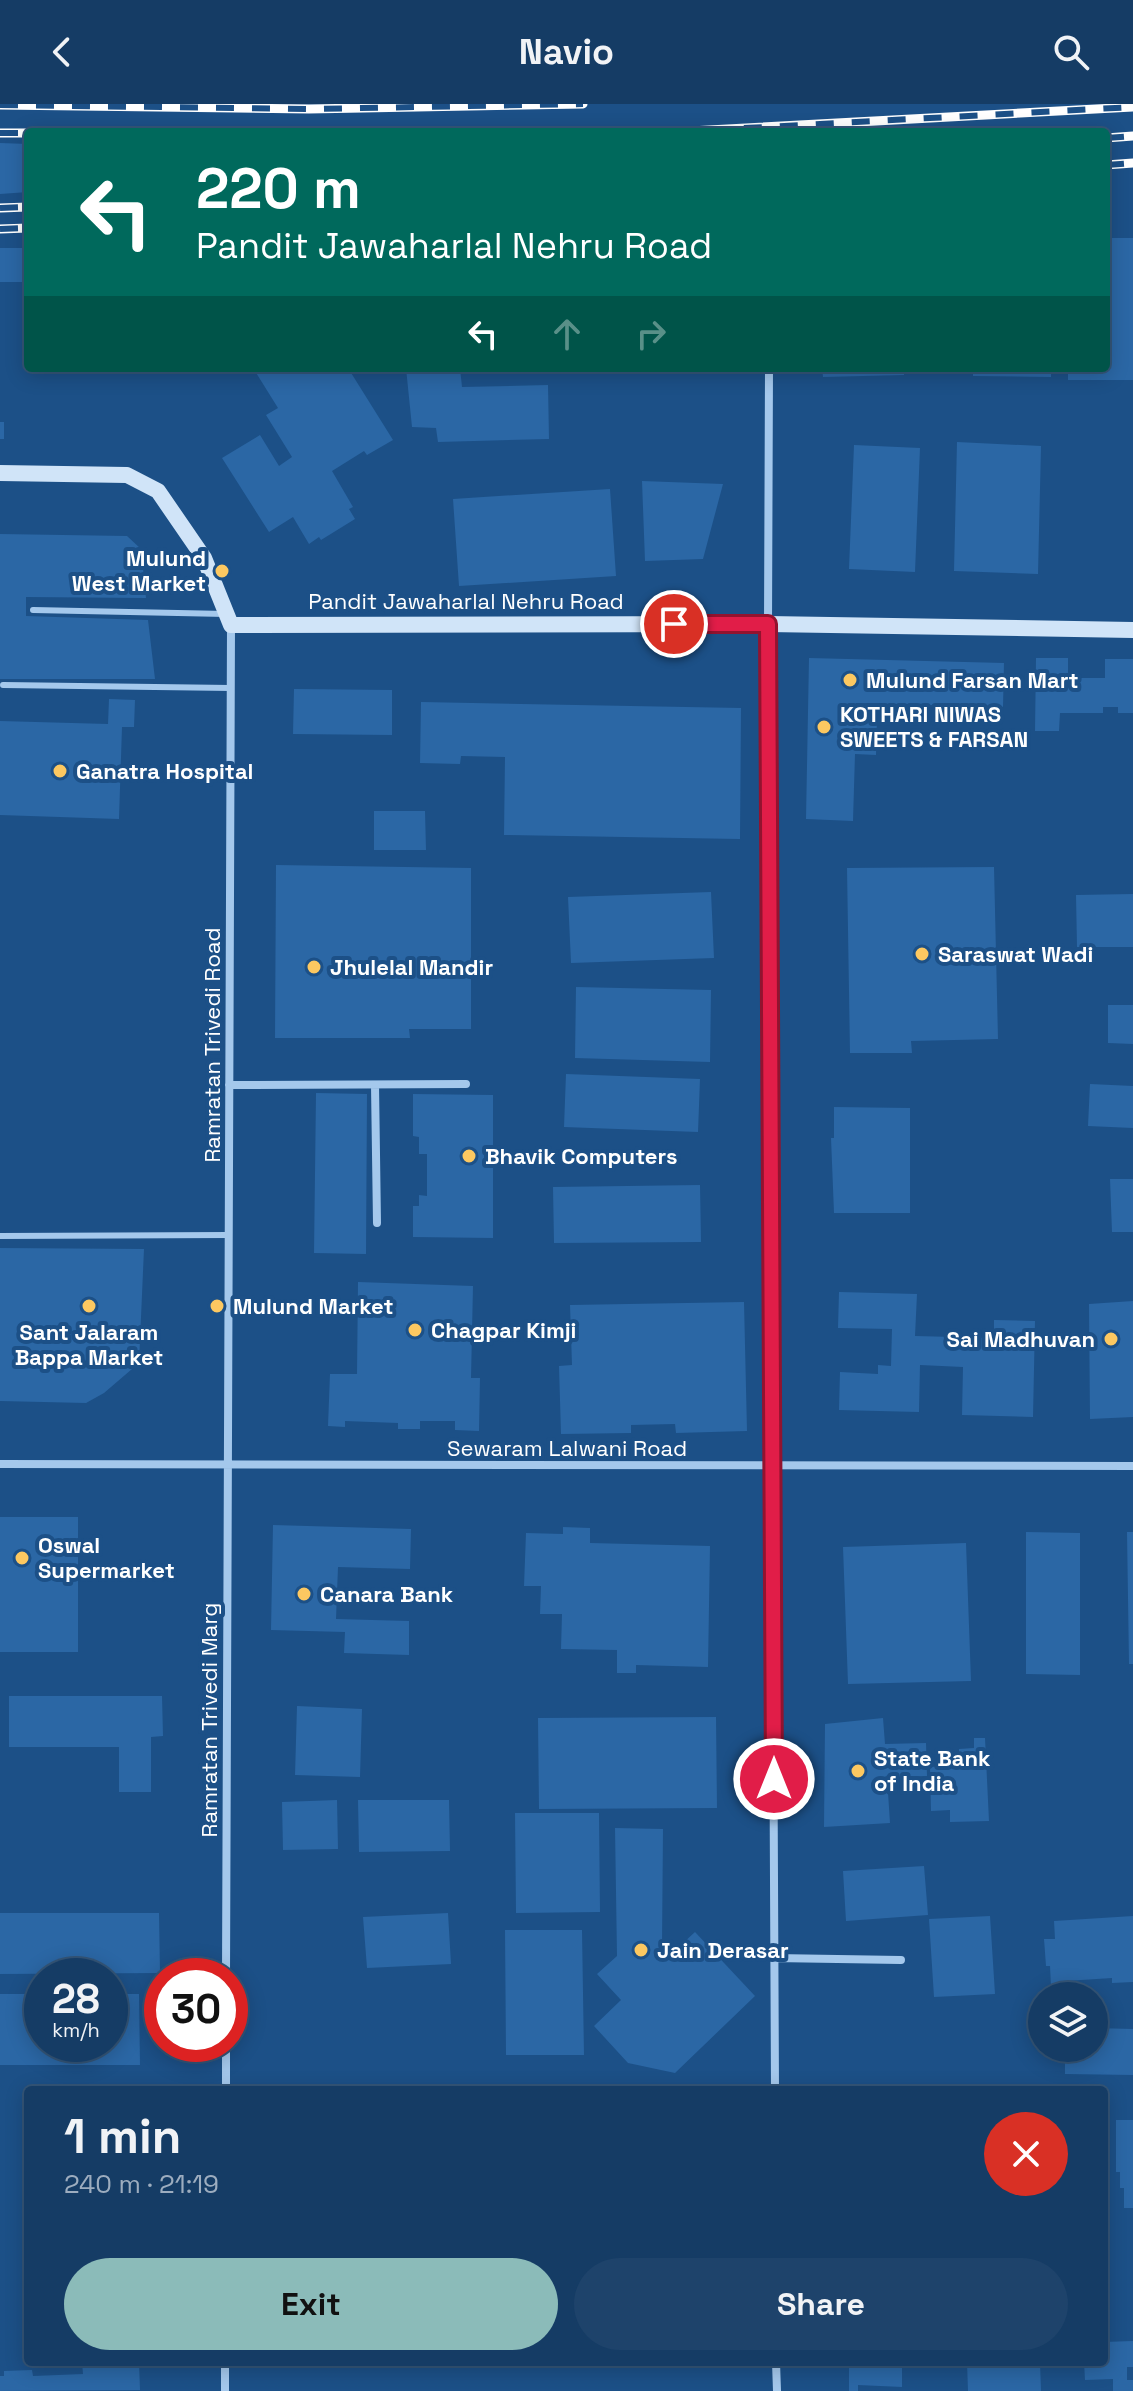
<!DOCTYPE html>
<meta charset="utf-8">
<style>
:root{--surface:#153c65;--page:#1e436b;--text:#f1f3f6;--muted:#9dadbf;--line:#345679;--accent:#8bbbb9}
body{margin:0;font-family:"Space Grotesk",sans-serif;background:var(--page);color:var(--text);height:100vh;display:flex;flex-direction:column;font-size:30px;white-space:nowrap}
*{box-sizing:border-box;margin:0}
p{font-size:26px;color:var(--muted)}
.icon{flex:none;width:44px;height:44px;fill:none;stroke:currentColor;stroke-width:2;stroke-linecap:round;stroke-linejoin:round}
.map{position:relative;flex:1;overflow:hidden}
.sheet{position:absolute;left:24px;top:1982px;width:1084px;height:280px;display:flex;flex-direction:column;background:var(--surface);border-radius:8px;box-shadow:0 4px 20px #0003,0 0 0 2px var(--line)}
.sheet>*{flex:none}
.top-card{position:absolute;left:24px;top:24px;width:1086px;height:244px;border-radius:8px;box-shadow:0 4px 20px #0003,0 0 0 2px var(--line);background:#00695c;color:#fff;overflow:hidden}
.controls{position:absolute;left:1028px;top:1878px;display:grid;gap:16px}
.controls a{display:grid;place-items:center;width:80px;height:80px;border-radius:50%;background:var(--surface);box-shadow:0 4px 20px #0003,0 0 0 2px var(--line);font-size:40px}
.speed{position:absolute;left:24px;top:1854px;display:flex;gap:16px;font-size:40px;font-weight:700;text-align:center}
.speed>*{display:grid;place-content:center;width:104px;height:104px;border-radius:50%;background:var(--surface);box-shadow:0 4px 20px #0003,0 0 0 2px var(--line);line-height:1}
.speed small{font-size:20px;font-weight:400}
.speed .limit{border:12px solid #d22;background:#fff;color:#111}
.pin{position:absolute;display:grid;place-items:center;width:68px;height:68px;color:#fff;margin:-34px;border:4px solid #fff;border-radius:50%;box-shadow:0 2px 8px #0007}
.me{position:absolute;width:88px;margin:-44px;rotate:0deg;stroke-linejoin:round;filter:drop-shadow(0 0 6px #0008)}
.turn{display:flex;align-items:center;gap:28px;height:168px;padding:0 40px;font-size:36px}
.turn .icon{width:104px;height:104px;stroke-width:2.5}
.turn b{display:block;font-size:56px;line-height:68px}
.lanes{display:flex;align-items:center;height:76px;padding:0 40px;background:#0003;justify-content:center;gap:40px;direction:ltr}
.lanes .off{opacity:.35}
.round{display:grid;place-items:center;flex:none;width:84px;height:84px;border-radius:42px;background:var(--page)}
.summary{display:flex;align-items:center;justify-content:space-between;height:136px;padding:0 40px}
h1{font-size:48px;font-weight:600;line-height:60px}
.primary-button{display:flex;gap:16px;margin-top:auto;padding:16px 40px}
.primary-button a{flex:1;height:92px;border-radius:48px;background:var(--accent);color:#111;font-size:32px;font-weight:600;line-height:92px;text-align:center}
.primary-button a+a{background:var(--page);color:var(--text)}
header{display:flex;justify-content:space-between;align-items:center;height:104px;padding:0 40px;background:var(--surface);font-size:36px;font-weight:600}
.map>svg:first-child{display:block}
.building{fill:#2b67a5}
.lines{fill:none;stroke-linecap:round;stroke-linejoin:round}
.lane{stroke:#a4c8ec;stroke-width:6}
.street{stroke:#a4c8ec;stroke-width:8}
.secondary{stroke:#d0e4f8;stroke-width:16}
.rail-casing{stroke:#fff;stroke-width:9}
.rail{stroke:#1c5087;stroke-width:6;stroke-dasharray:18;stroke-linecap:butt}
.route-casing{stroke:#92132f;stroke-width:20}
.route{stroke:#e11d48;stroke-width:14}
.poi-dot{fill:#fcc861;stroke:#1c5087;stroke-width:3}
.labels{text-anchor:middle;stroke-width:8;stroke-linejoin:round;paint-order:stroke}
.poi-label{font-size:22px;font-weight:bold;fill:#fff;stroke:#1c5087;text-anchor:start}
.street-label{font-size:22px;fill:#fff;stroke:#1c5087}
</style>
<header><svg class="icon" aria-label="back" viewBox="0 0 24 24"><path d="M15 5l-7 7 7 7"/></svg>Navio<svg class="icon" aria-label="search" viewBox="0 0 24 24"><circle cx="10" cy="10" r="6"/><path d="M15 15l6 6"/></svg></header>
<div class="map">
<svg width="1133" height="2287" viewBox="0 0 1133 2287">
<rect width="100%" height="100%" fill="#1c5087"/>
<path class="building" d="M0,39L28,40V88L0,90Z
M1106,134H1133V276H1068V264H1106Z
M0,144H28V178H0Z
M253,264H348L393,336L367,351L364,347L332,367L353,403L349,405L355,415L321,436L319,433L309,440L293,413L269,428L222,354L260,331L279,362L292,353L266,311L278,304Z
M406,264H460L462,283L548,281L549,335L438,338L436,324L412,323Z
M822,264H904V271L823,273Z
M973,264H1051V273L973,272Z
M0,318H4V335H0Z
M957,338L1041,342L1038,470L954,467Z
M854,341L920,344L915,468L849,465Z
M642,377L723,380L703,455L645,457Z
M610,385L616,472L459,482L453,395Z
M0,430L127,432L141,445L146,494L26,493V512L148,516L155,575H0Z
M809,554L1004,559L1003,603L856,599L855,612L877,613L876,651L855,650L853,717L806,715Z
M1036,554H1068V574H1105V555H1133V609H1118V603H1103V609H1060L1059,627H1035Z
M294,585L392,586V631L293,630Z
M109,595L135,596L134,623H122L119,715L0,711V617L108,620Z
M421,598L741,604L740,735L504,731L505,653L461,652L460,660L420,659Z
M374,707H425L426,746H374Z
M276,761L471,764V925H409L410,934H275Z
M994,763L998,935L911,937L912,949H850L847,764Z
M711,788L714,854L571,859L568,793Z
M1133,790V843H1077L1076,791Z
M576,883L711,886L710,958L575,954Z
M1108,901H1133V940L1108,939Z
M566,970L700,975L698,1028L564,1023Z
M1090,980L1133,982V1024L1088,1022Z
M316,989L367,990L366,1150L314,1149Z
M413,990L493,991V1134L413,1133V1102H419V1091L427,1092V1050H419V1033L413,1032Z
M834,1003L910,1004V1109H834L831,1034H834Z
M1110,1075H1133V1128H1112Z
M700,1081L701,1138L554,1139L553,1083Z
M0,1144L144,1145L139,1259L104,1289L86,1299L0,1297Z
M358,1178L473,1182L471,1274H480L479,1327L455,1326V1317H420V1325H398V1319L345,1317V1323L328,1322L330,1270H357Z
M839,1188L917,1190L915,1232L994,1234V1216L1035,1217L1033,1313L962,1311L963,1263L920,1261L919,1308L839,1306L840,1268L878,1270V1261L891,1262L892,1225L838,1224Z
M1133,1197V1313L1090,1315L1089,1200Z
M744,1198L747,1327L676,1329L675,1320L631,1321V1329L561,1330L559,1262L572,1261L570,1201Z
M0,1413H78V1548H0Z
M273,1421L411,1425L410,1465L338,1463L336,1515L409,1517V1551L344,1549L345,1528L271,1526Z
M563,1423L590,1424V1439L710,1442L708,1563L636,1561V1569H617V1546L561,1545L562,1510H540L541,1482H524L526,1429L563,1430Z
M1026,1428L1080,1429V1571L1026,1570Z
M1127,1428H1133V1560H1129Z
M966,1439L971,1577L848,1580L843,1443Z
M9,1592H162L163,1632L151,1633V1688H119V1643H9Z
M297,1602L362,1605L360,1673L295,1671Z
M716,1613L717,1704L539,1705L538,1614Z
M883,1614L885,1640L926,1639L927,1672L887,1673L890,1719L824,1723L825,1620Z
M974,1634H985L989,1717L950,1718V1706L931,1707L930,1663L944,1662L943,1653L959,1652V1645L974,1644Z
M337,1696L338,1745L283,1746L282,1698Z
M358,1696H449L450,1747L359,1748Z
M515,1709H599L600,1808L516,1809Z
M615,1724L663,1725L662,1842L670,1851L695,1828L755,1892L675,1969L628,1959L594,1922L621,1896L597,1870L617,1852Z
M924,1762L928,1811L846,1817L843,1767Z
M0,1809H159L160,1869L0,1870Z
M448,1809L451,1860L367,1864L363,1813Z
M990,1812L995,1890L934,1893L929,1815Z
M1133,1812V1878L1112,1879V1874L1066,1877V1882L1051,1883L1050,1862H1046L1044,1835H1055L1054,1817Z
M505,1826H582L584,1951H506Z
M0,1890H42V1940H110V1890H139L140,1961H0Z
M1094,1924L1133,1925V1971L1065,1970V1944H1094Z
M1116,2016H1133V2104H1124V2084H1120V2068H1116Z
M1133,2237V2263H1127V2276H1133V2287H1113V2275L1085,2276L1084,2258H1104V2238Z
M82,2258H139L140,2286L0,2287V2272H4V2267L32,2266L33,2272L83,2270Z
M849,2258H902V2283L858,2281V2287H849Z
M967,2258H1040L1041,2287H968Z"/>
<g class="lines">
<path class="lane" d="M33,506L226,510
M3,581L231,584
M0,1132L229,1131"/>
<path class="street" d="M769,264L768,520L775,1986
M229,981L466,980
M375,981L377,1119
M0,1360L1133,1362
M774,1854L901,1856
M226,1872L231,522
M226,1986V1940
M776,2258L777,2287
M225,2287V2258"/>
<path class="secondary" d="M0,369L127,371L158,387L204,454L231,521L768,520L1133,526"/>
<g class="rail-casing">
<path id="rail" d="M0,1L309,5L583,0
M672,28L1133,3
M0,29H28
M1106,34L1133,32
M1106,61L1133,59
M0,104L28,103
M0,125L28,124"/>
</g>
<use href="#rail" class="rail"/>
</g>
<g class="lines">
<g class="route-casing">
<path id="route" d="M674,520H768L774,1675"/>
</g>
<use href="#route" class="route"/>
</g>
<g class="poi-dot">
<circle cx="222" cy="467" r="8"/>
<circle cx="850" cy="576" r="8"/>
<circle cx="824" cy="623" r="8"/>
<circle cx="60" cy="667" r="8"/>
<circle cx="922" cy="850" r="8"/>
<circle cx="314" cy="863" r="8"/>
<circle cx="469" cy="1052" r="8"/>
<circle cx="89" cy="1202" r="8"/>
<circle cx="217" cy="1202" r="8"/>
<circle cx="415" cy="1226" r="8"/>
<circle cx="1111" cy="1235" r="8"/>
<circle cx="22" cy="1454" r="8"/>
<circle cx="304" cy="1490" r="8"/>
<circle cx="858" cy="1667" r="8"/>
<circle cx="641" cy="1846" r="8"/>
</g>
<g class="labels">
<g class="poi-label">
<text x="206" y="462" text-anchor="end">Mulund<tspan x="206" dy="25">West Market</tspan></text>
<text x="866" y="584">Mulund Farsan Mart</text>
<text x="840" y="618">KOTHARI NIWAS<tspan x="840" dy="25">SWEETS &amp; FARSAN</tspan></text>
<text x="76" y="675">Ganatra Hospital</text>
<text x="938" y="858">Saraswat Wadi</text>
<text x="330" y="871">Jhulelal Mandir</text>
<text x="485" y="1060">Bhavik Computers</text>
<text x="233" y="1210">Mulund Market</text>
<text x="431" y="1234">Chagpar Kimji</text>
<text x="89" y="1236" text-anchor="middle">Sant Jalaram<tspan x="89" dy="25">Bappa Market</tspan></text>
<text x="1095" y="1243" text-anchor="end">Sai Madhuvan</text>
<text x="38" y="1449">Oswal<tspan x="38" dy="25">Supermarket</tspan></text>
<text x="320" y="1498">Canara Bank</text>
<text x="874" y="1662">State Bank<tspan x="874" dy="25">of India</tspan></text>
<text x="657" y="1854">Jain Derasar</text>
</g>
<g class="street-label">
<text x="466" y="505">Pandit Jawaharlal Nehru Road</text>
<text transform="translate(212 941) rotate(-90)" y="8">Ramratan Trivedi Road</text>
<text x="567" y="1352">Sewaram Lalwani Road</text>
<text transform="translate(209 1616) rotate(-90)" y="8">Ramratan Trivedi Marg</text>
</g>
</g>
</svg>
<div class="controls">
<a><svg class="icon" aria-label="layers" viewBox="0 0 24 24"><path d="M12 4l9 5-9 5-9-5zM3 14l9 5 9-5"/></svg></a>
</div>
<div class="speed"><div>28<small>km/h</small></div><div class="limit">30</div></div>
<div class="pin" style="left:674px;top:520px;background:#d93025"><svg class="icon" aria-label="arrive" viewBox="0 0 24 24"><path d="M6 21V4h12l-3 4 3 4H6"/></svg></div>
<svg class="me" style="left:774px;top:1675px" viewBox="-20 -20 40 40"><circle r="17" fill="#e11d48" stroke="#fff" stroke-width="3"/><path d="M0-11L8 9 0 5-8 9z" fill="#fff"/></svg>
<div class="top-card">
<div class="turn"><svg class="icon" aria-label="left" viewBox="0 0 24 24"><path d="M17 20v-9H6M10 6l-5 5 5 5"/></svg><div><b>220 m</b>Pandit Jawaharlal Nehru Road</div></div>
<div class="lanes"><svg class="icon" aria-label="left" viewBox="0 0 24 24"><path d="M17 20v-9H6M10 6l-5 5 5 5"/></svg><svg class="icon off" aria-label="ahead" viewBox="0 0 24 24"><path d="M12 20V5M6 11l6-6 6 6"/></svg><svg class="icon off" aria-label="right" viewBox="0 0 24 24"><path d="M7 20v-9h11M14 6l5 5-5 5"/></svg></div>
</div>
<section class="sheet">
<div class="summary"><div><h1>1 min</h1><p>240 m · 21:19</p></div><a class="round" style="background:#d93025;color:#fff"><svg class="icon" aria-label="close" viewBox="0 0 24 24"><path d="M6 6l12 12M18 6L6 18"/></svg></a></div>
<div class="primary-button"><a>Exit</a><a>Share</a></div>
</section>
</div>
